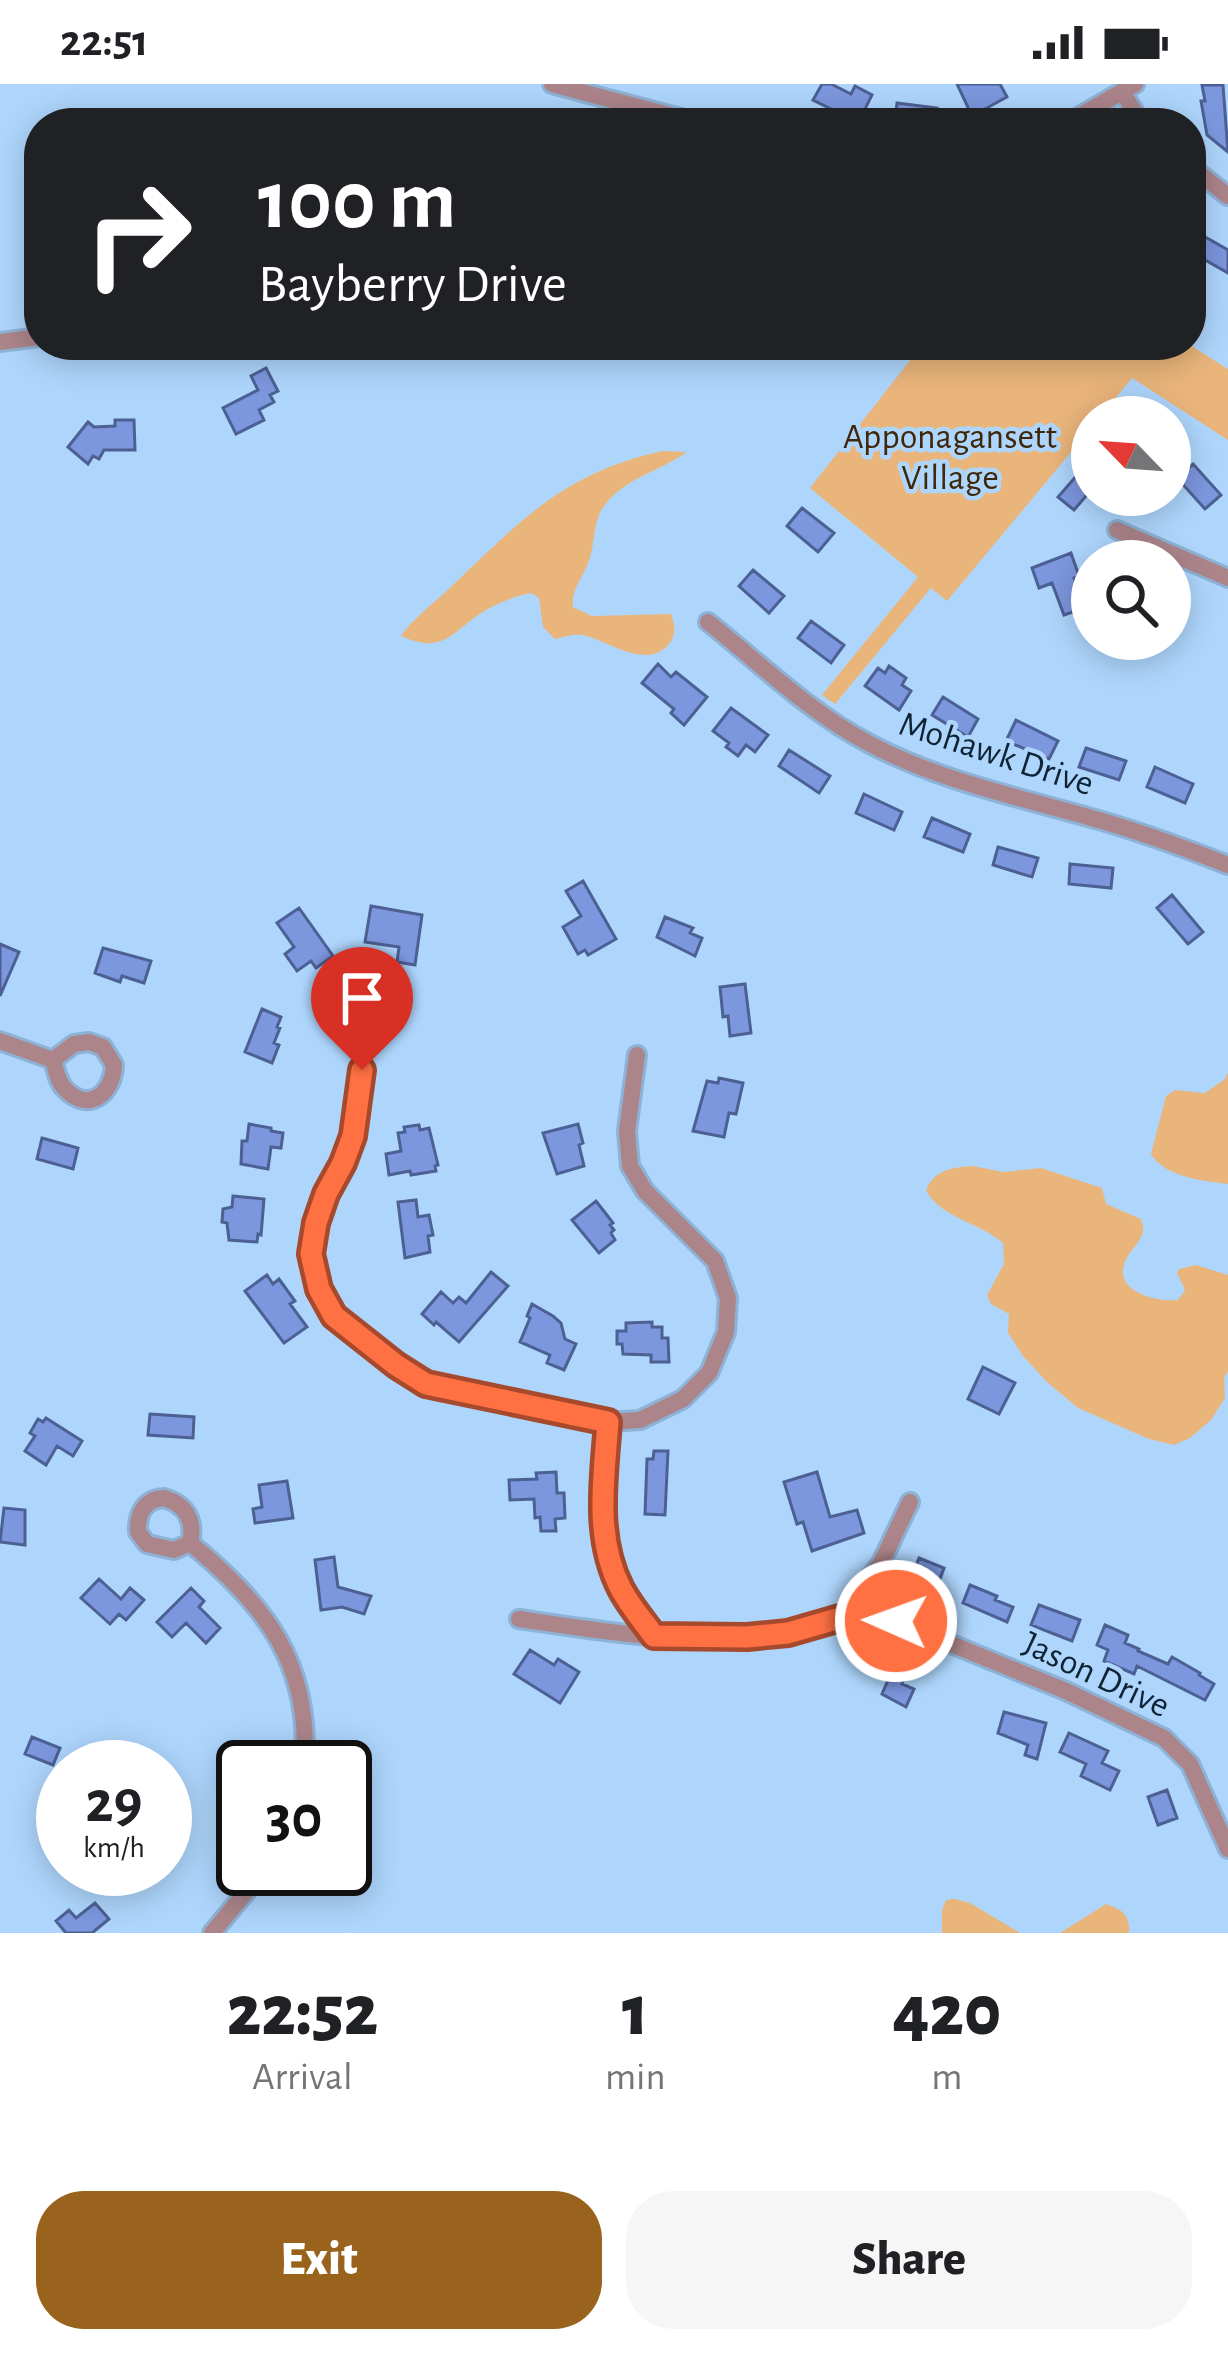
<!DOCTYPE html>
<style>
:root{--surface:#fff;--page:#f6f6f6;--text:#202124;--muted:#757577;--accent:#9a631d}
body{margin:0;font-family:"Alegreya Sans",sans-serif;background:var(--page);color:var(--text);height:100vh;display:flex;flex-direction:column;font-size:45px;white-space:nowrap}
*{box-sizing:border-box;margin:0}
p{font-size:39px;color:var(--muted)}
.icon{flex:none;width:66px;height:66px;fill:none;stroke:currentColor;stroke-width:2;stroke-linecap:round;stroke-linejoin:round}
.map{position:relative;height:1849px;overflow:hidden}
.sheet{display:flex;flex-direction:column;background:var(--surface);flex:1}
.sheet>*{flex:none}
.guide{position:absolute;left:24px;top:24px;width:1182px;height:252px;border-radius:48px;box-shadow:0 6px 30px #0003;background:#202124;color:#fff;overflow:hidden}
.needle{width:78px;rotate:295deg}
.fabs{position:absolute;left:1071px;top:312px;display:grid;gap:24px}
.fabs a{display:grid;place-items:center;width:120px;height:120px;border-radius:50%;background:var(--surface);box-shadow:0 6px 30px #0003;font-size:60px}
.speed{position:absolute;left:36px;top:1656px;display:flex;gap:24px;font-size:60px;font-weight:700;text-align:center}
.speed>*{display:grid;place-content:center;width:156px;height:156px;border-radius:50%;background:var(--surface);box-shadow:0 6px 30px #0003;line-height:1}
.speed small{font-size:30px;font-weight:400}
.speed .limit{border:6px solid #111;border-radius:18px;background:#fff;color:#111}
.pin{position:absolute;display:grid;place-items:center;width:102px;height:102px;color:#fff;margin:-123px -51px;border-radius:50% 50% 50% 0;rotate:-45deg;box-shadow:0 0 12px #0007}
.pin .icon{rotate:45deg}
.me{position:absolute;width:132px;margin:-66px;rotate:272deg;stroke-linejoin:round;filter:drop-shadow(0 0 9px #0008)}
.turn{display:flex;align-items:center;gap:42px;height:252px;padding:0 36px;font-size:54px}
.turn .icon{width:156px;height:156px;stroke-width:2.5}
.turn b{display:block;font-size:84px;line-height:102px}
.eta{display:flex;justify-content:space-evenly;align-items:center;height:204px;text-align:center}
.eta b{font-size:72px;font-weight:800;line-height:84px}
.primary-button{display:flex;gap:24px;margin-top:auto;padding:24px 36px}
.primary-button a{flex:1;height:138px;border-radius:48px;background:var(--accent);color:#fff;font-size:48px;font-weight:800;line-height:138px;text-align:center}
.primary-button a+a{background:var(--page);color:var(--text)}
.status{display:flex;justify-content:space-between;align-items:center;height:84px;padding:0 60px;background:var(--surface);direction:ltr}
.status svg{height:33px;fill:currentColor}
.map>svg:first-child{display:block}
.green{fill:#eab57b}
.building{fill:#7d97de;stroke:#4d6094;stroke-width:3}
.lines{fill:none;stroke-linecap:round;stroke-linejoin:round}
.minor-casing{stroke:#8eb2d5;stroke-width:22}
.minor{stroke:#ac858b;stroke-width:16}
.route-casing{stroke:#a6492c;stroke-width:30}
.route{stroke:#ff7043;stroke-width:21}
.labels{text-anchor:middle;stroke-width:9;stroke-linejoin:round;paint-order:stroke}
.park-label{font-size:36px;fill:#3f2709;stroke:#aed6fd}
.street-label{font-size:36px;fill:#0f2335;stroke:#aed6fd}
</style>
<div class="status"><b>22:51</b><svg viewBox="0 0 49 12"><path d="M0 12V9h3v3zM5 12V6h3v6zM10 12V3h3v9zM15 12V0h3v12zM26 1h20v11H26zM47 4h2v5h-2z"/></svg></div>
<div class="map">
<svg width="1228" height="1849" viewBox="0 0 1228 1849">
<rect width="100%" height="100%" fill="#aed6fd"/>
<path class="green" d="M922,261H1190L1228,285V356L1132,294L1100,333H1092V343L947,517L931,504L835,620L822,611L918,493L810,404Z
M662,367L687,368C659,388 621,395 602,425C593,439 595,463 588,479C582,495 571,506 573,523L592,532L671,530C674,540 677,547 671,557C650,589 609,557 583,551C574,549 564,553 555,555L543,543L539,514L531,509C510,513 486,524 470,537C444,559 434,566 401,552C411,536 440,514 454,500C523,434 565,389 662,367Z
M1228,989V1100C1204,1097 1164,1093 1151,1070L1166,1012L1175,1006L1205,1009L1225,995Z
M973,1082L1003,1088L1041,1084L1102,1104L1106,1120L1141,1135C1149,1155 1132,1160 1125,1178C1113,1208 1157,1218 1178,1216L1185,1206L1177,1189L1179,1185L1196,1181L1228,1191V1287L1224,1294L1225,1314L1211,1336L1190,1354L1174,1361L1149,1355L1078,1324L1048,1299L1023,1272L1008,1249L1009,1230L991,1220L987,1211L1004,1180L1003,1159C979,1138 943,1135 926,1107C933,1086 953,1083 973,1082Z
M955,1815L970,1819L1020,1849H942V1826L946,1816Z
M1106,1820C1122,1826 1130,1830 1129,1849H1060Z"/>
<path class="building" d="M822,0H831L851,10L855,2L872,11L858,39H850L840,34L841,30L813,16Z
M957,0H1000L1007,13L972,32Z
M1202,1H1223L1228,68L1207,51L1201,17H1205Z
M897,19L937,24L935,39H895Z
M1200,150L1228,166V189L1191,168Z
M266,284L278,307L270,311L274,318L259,326L264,336L236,350L223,324L258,306L251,292Z
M115,336H134L135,366H104L99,375L93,372L88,380L68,363L88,338L94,343L115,342Z
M1092,374V405L1074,426L1058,413Z
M1193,380L1221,411L1205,425L1177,394Z
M802,424L834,449L818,468L787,442Z
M1071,469L1079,492L1074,494L1084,524L1064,531L1052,499L1039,504L1032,484Z
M753,486L784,512L769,529L739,502Z
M811,537L844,561L831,579L798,554Z
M658,580L671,593L676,588L707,613L684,641L671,629L674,625L642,599Z
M889,582L906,594L902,601L911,607L899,626L865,602L878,584L885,589Z
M943,613L978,635L968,653L932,631Z
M731,624L768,651L755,668L746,661L738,672L726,663L729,659L713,647Z
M1016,636L1058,657L1049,675L1006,657Z
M1086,664L1126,677L1119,696L1079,683Z
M789,666L830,692L819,709L779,682Z
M1155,683L1193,700L1185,719L1147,703Z
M864,710L902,728L894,746L856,729Z
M932,734L970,750L963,768L924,753Z
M998,763L1038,774L1032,793L993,781Z
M1070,780L1113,784L1111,804L1069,800Z
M583,797L616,855L588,871L585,866L578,870L563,843L581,832L566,807Z
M1172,811L1203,848L1188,860L1157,824Z
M371,822L422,831L415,881L397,878L399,863L365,858Z
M299,824L333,872L316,884L311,877L297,887L285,870L294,863L277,839Z
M665,833L693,844L690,849L702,854L695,872L657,853Z
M0,860L19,868L0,912Z
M103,864L151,877L144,899L122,892L120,898L95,889Z
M745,900L751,949L730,952L728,932L723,933L720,903Z
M262,925L281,933L277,943L280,944L274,959L279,961L272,979L245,968Z
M719,994L743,999L736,1030L729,1029L724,1053L693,1047L707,997L718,999Z
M249,1040L271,1044V1047L283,1049L281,1064L271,1063L268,1085L241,1080L242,1057H247Z
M578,1040L583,1059L579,1061L584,1082L557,1090L543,1049Z
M419,1041L420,1046L429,1044L438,1081L435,1082L436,1087L411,1091L410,1087L389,1091L386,1070L401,1067L398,1049L405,1048L404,1043Z
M42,1054L78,1064L73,1085L37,1075Z
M233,1112L264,1115L261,1151L258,1150L257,1158L229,1156L227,1139L222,1138L223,1125L232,1123Z
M416,1116L418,1133L429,1131L433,1151L428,1152L430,1168L405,1174L398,1118Z
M596,1117L613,1139L610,1141L614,1146L611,1149L615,1156L599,1169L572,1136Z
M491,1188L508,1202L459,1258L436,1238L434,1241L422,1230L441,1208L453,1219L459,1213L466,1219Z
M267,1191L273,1200L279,1195L295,1217L290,1220L307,1243L284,1259L245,1207Z
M532,1220L553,1232L561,1239L565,1255L576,1260L564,1286L547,1279L550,1271L520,1258L530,1234L527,1232Z
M652,1238V1243H662V1254H668L669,1278H651V1271L623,1270L622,1260H617V1247H626V1239Z
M983,1283L1015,1299L999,1330L968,1315Z
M150,1330L194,1333L193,1354L148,1351Z
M46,1334L82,1357L73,1372L57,1362L46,1381L25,1367L35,1352L30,1349L38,1335L43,1338Z
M654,1367H668L665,1431L645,1430L647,1375H653Z
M556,1388L557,1409H564L565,1434L555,1435L556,1447H541L540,1433L535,1434L534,1415L510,1416L509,1396L537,1395L536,1389Z
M817,1388L830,1433L857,1426L864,1449L812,1467L803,1438L797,1440L784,1398Z
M287,1397L293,1434L255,1439L253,1425L262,1423L259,1401Z
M4,1424L25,1426V1461L0,1458Z
M334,1473L338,1503L371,1512L364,1530L342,1523L321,1526L315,1476Z
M919,1474L944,1484L937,1503L928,1500L926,1504L910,1498Z
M99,1495L121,1515L130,1504L144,1516L126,1536L119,1530L110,1540L81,1514Z
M970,1501L997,1512L995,1516L1013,1523L1007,1538L963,1519Z
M191,1504L204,1517L199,1523L220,1544L206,1559L186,1539L172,1553L157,1538Z
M1039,1521L1080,1536L1072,1557L1031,1541Z
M1105,1541L1128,1551L1125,1559L1139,1565L1138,1567L1168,1580L1172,1573L1200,1589L1199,1591L1214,1600L1205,1616L1137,1582L1134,1590L1104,1577L1108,1566L1097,1561Z
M870,1562L904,1577L902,1583L908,1586L902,1600L914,1605L906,1623L882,1610L889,1594L862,1582Z
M530,1566L554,1581L558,1575L579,1588L560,1619L514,1590Z
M1004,1628L1046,1639L1037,1675L1025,1671L1028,1661L998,1649Z
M1069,1649L1108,1667L1102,1679L1119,1687L1110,1706L1081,1692L1086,1680L1060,1668Z
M32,1653L60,1664L53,1681L25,1670Z
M1167,1706L1177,1734L1158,1741L1148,1713Z
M95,1819L109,1835L92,1849H66L56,1837L69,1826L76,1834Z"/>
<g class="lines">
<g class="minor-casing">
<path id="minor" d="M552,0L699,39
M1122,7L1141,39
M1068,39L1135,0
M1191,83L1228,112
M0,258L39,253
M1117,446L1228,494
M708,538C761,580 809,628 870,660C938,696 1014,712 1088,733C1136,746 1182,763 1228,781
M0,957L53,976
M89,958L103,963L114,981C113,1009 89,1030 65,1005C57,997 56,985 53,976L74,960Z
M362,986L353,1052L326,1110L316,1139L311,1170L319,1205L334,1233L396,1281L426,1300L608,1338L640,1336L683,1315L709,1289L726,1248L728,1214L715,1177L645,1107L630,1082L627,1047L637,971
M608,1338C604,1395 594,1453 621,1506C630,1522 643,1537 654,1552
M164,1414C187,1421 195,1437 190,1459L174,1466L147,1460L138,1448C137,1429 145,1415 164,1414Z
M190,1459C266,1521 312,1581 304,1683
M851,1533L859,1507L881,1479L910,1418
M519,1535C592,1546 667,1558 741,1554C756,1553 772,1553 787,1549C827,1539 853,1527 895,1537L1066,1607L1164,1654L1190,1680L1228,1765
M212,1849L265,1785"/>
</g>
<use href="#minor" class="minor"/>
</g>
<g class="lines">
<g class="route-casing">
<path id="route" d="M362,986L353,1052L343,1079L326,1110L316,1139L311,1170L319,1205L334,1232L396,1281L426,1300L608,1338C604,1394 594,1453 621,1505C630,1522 643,1537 654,1552L747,1553L788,1549L840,1534L874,1533L896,1537"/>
</g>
<use href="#route" class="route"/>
</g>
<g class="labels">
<g class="park-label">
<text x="950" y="364">Apponagansett<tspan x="950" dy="41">Village</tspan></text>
</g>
<g class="street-label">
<text transform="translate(997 668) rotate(18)" y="13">Mohawk Drive</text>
<text transform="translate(1097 1589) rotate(25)" y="13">Jason Drive</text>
</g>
</g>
</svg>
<div class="fabs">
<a><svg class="needle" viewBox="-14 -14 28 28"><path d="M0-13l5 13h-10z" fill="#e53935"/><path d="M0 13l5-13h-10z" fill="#757577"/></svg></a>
<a><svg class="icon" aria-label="search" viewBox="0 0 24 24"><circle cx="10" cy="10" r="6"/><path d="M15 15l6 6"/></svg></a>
</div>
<div class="speed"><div>29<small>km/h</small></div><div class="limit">30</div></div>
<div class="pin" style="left:362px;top:986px;background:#d93025"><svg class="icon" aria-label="arrive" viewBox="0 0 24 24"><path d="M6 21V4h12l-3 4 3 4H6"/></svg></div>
<svg class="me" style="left:896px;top:1537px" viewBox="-20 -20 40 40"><circle r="17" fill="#ff7043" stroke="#fff" stroke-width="3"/><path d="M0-11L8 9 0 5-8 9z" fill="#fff"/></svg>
<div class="guide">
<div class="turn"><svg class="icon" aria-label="right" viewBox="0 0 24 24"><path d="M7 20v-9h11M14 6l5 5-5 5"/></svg><div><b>100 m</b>Bayberry Drive</div></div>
</div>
</div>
<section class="sheet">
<div class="eta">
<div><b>22:52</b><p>Arrival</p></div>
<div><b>1</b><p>min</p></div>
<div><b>420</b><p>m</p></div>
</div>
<div class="primary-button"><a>Exit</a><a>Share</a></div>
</section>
